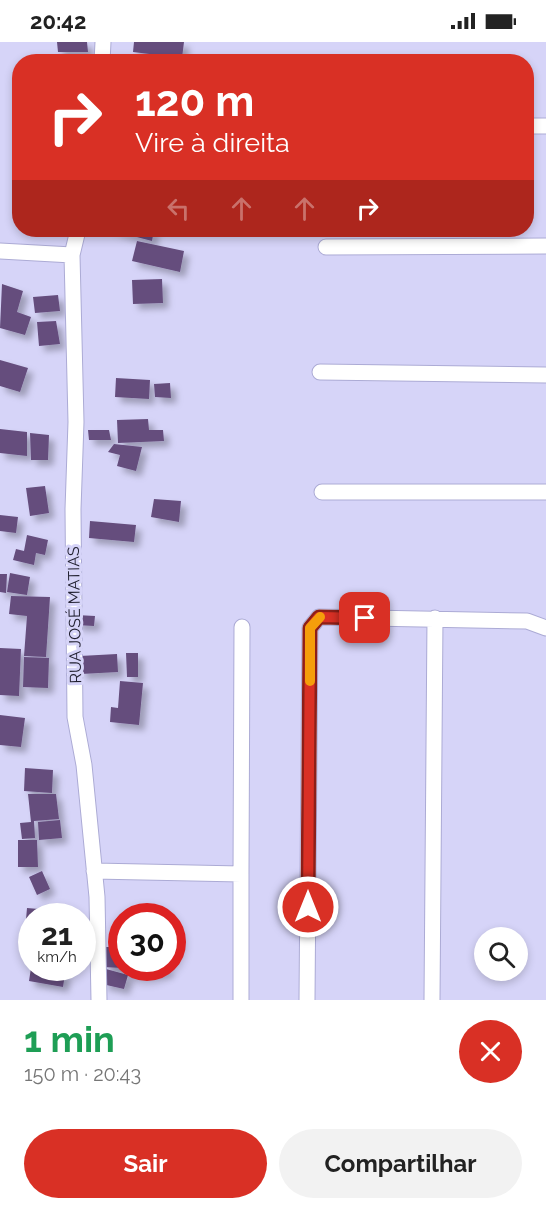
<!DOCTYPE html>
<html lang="pt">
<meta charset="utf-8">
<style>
:root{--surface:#fff;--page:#f2f2f2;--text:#222;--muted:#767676;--accent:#d93025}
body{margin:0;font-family:Raleway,sans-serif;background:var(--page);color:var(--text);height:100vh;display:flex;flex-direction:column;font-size:22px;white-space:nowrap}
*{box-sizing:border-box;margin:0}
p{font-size:20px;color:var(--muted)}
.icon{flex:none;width:33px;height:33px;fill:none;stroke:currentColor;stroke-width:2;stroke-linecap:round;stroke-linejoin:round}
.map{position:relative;height:958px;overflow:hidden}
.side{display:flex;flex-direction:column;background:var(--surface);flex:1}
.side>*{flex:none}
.banner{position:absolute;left:12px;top:12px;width:522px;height:183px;border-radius:24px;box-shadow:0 3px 9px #0003;background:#d93025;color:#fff;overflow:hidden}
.buttons{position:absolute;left:474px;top:885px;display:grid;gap:12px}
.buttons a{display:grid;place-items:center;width:54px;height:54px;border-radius:50%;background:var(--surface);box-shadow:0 3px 9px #0003;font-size:30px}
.speed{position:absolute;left:18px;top:861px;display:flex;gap:12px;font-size:30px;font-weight:700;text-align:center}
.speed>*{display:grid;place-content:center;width:78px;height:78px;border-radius:50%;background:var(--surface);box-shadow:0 3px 9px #0003;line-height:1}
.speed small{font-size:15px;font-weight:400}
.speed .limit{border:9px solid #d22;background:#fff;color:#111}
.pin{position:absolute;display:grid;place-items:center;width:51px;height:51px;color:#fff;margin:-26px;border-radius:12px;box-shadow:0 3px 9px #0006}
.me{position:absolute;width:66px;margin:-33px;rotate:0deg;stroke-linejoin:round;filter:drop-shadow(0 0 4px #0008)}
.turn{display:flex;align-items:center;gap:21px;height:126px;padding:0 24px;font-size:27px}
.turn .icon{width:78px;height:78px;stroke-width:2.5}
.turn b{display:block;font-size:42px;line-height:51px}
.lanes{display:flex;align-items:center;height:57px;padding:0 24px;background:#0003;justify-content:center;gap:30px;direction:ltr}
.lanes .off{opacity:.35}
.round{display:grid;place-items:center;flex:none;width:63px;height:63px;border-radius:32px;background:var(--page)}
.headline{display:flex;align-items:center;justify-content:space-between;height:102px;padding:0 24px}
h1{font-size:36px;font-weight:700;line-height:45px;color:#1e9e55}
.button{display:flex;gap:12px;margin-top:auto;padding:12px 24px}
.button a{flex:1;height:69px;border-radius:36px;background:var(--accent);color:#fff;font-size:24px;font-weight:700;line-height:69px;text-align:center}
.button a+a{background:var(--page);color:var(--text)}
.status{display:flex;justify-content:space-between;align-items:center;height:42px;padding:0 30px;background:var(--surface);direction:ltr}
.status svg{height:16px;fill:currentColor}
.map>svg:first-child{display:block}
.building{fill:#654d7d;filter:url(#shadow)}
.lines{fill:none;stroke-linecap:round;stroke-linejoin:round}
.minor-casing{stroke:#acabd5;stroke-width:17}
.minor{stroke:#fff;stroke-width:15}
.route-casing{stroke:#8d1f18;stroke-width:15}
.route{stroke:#d93025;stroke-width:10}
.slow{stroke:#f59e0b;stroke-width:10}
.labels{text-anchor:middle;stroke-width:6;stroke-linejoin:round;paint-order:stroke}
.street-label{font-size:16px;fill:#212030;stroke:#d6d4f8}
</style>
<div class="status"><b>20:42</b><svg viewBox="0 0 49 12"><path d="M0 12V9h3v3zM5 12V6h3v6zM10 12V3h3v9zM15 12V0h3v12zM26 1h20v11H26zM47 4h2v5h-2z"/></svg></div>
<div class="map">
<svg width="546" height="958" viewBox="0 0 546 958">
<defs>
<filter id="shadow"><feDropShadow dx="5.5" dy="5.5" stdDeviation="3" flood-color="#0004"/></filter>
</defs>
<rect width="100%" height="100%" fill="#d6d4f8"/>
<path class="building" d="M57,0H87L88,10H58Z
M134,0H184L182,16L133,10Z
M53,13H88L87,20H53Z
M15,115H20V140H15Z
M110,188H154L152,199Z
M137,199L184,209L180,230L132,219Z
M162,237L163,261L133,262L132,238Z
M2,242L23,249L17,270L31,275L25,293L0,286Z
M58,253L60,269L35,271L33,255Z
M56,279L60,302L39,304L37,280Z
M0,318L28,326L20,350L0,344Z
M116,336L150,338L149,357L115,355Z
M170,341L171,356L155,355L154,342Z
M148,377L149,388H163L164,399L118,401L117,378Z
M0,387L27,390V414L0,411Z
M88,388H109L111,398H89Z
M30,391L49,393L48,418H31Z
M114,402L142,405L136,429L117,424L120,413L108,410Z
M45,444L49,471L30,474L26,446Z
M154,457L181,459L179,480L151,475Z
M0,473L18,475L16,491L0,489Z
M90,479L136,483L134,500L89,496Z
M27,493L48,498L45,513L36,511L34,523L13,518L16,507L24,509Z
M10,531L30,535L27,553L7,550Z
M0,532H7L6,551L0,550Z
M11,554L50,555L46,615L24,614L27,574L9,572Z
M76,573L95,574L94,584L76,583Z
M0,606L21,607L19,654L0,653Z
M126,611H138V635H127Z
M117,612L118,630L81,632L80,614Z
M24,615L49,616L48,646L23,645Z
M120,639L143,641L139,683L110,680L111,665L118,666Z
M0,673L25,676L21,705L0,703Z
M25,726L53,728L52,751L24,749Z
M28,752H56L59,777L34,779L35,796L22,797L20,781L31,780Z
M60,778L62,796L39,798L38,780Z
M18,798H37L38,825H18Z
M42,829L50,847L37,853L29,835Z
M27,866L50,868V874H32V890L25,889Z
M104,905H122V926L103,925Z
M31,926L65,932L63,945L29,939Z
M123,926H168V930L123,929Z
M106,927L128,933L124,947L102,942Z"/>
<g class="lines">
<g class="minor-casing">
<path id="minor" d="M102,20L103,0
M526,84H546
M78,188L72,213L76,380L73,467L75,675L84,723L97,855L99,958
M326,205L546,204
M0,209L72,213
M320,330L546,333
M322,450H546
M94,829L241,832L242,585
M241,832V958
M307,958L310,586L319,575L527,579L546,586
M432,958L435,576"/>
</g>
<use href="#minor" class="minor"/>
</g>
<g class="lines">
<g class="route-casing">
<path id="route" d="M308,865L310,586L319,575L365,576"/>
</g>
<use href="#route" class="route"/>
<path class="slow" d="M310,639V586L320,575"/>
</g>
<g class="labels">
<g class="street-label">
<text transform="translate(74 573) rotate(-91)" y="6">RUA JOSÉ MATIAS</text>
</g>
</g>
</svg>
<div class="buttons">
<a><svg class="icon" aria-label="search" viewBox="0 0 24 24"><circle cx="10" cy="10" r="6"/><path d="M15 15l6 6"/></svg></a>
</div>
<div class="speed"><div>21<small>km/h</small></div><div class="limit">30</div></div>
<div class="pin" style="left:365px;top:576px;background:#d93025"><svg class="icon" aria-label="arrive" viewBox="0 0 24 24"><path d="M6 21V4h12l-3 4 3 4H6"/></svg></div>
<svg class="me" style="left:308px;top:865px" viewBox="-20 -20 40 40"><circle r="17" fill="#d93025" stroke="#fff" stroke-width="3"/><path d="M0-11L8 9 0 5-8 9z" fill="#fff"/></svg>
<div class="banner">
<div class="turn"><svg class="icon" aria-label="right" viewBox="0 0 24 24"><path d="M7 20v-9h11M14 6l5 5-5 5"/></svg><div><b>120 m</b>Vire à direita</div></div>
<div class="lanes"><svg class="icon off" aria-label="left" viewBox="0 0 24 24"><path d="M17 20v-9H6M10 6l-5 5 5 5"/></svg><svg class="icon off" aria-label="ahead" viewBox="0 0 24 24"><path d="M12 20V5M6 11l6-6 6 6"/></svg><svg class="icon off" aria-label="ahead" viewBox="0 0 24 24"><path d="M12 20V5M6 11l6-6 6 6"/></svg><svg class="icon" aria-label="right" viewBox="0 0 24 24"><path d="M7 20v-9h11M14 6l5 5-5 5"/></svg></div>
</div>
</div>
<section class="side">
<div class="headline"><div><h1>1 min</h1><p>150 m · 20:43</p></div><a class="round" style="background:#d93025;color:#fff"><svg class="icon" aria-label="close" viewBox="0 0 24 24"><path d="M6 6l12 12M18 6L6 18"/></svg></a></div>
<div class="button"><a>Sair</a><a>Compartilhar</a></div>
</section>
